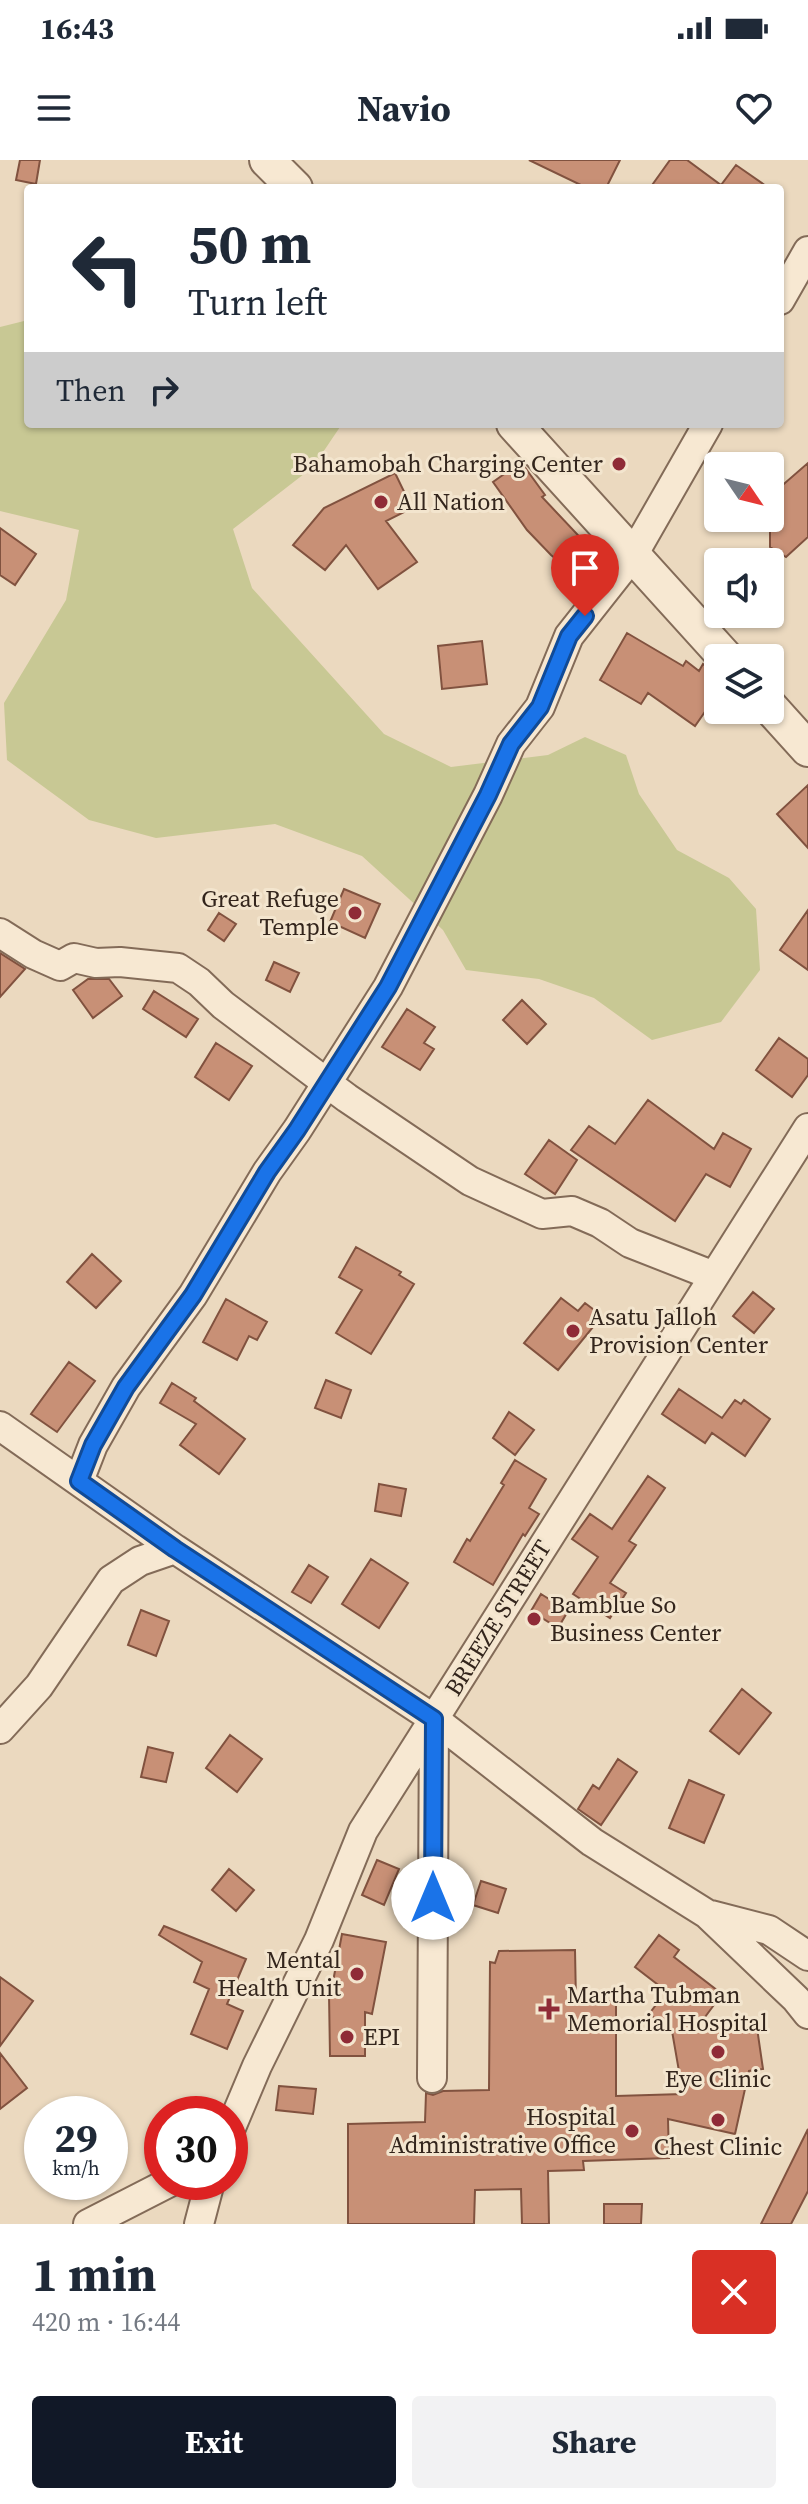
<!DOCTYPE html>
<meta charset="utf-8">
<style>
:root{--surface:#fff;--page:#f2f2f3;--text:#1f2937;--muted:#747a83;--accent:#111827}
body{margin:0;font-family:"Source Serif 4",serif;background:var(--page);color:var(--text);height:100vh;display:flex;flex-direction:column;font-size:30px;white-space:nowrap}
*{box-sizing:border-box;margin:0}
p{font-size:26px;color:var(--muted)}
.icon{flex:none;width:44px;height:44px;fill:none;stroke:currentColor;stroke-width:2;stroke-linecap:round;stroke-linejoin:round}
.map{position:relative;height:2064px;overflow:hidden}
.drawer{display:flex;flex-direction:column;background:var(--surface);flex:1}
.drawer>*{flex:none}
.guide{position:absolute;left:24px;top:24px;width:760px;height:244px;border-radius:8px;box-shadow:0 2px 6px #0004;background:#fff;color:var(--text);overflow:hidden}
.needle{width:52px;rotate:125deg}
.tools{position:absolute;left:704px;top:292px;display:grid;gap:16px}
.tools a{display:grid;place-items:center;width:80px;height:80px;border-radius:8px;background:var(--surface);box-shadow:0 2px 6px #0004;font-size:40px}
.speed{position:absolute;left:24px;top:1936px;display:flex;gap:16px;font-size:40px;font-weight:700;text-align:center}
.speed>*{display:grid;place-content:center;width:104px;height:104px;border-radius:50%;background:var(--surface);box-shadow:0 2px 6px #0004;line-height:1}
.speed small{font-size:20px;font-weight:400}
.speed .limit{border:12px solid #d22;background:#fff;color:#111}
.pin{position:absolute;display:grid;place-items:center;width:68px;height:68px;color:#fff;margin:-82px -34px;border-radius:50% 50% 50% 0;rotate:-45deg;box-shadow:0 0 8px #0007}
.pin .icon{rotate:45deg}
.me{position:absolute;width:88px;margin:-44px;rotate:0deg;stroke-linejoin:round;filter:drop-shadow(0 0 6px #0008)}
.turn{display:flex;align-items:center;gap:28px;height:168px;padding:0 32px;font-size:36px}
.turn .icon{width:104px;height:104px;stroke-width:2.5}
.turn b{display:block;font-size:56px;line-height:68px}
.then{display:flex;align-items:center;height:76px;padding:0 32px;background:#0003;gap:16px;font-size:30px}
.round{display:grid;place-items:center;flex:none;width:84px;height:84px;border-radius:8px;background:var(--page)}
.summary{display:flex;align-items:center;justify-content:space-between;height:136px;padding:0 32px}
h1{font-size:48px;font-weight:700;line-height:60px}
.cta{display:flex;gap:16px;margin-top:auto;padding:16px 32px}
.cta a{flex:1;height:92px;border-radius:8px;background:var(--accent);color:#fff;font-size:32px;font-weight:700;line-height:92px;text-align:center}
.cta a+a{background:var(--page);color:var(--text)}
.status{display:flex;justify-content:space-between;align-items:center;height:56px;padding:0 40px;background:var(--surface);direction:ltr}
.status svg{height:22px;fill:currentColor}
header{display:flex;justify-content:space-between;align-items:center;height:104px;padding:0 32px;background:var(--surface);font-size:36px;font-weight:700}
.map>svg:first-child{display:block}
.green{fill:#c8c894}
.building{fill:#c89076;stroke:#81523f;stroke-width:2}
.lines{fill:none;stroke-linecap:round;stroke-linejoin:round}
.minor-casing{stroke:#836b58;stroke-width:32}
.tertiary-casing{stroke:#836b58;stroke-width:38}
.minor{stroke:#f7e8d2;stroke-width:28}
.tertiary{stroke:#f7e8d2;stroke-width:34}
.route-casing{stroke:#114b97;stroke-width:20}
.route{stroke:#1a73e8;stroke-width:14}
.poi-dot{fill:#8f2b37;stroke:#f3e5ce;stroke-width:3}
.labels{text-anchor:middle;stroke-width:6;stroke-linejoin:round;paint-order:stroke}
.poi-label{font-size:24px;fill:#33251c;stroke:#f3e5ce;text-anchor:start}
.street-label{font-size:24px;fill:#33251c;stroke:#f3e5ce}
</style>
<div class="status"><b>16:43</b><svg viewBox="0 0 49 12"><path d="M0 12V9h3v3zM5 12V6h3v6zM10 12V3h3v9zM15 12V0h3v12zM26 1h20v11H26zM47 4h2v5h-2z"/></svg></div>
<header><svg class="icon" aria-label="menu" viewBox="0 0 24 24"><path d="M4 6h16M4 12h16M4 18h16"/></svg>Navio<svg class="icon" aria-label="heart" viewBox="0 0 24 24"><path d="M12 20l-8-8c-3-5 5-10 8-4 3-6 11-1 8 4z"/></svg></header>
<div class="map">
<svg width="808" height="2064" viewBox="0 0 808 2064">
<rect width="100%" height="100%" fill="#ebd9bf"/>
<path class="green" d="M28,160V264H342L313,307L233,369L252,428L384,574L451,607L548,595L585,577L626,595L639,634L677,690L729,718L756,749L760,810L721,862L652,880L594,838L539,819L466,810L443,770L362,696L275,664L156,678L89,660L7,600L4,543L66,440L79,370L0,351V167Z"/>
<path class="building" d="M20,0H40L36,24L16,20Z
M529,0H620L606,28H587Z
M670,0H687L721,25L736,5L769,28H650Z
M521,302L545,335L542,337L592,390L572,412L551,395L527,370L493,322Z
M808,303V377L786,397L770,387V336Z
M395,313L412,348L386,361L417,402L378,429L346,385L325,410L293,385L324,348Z
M0,368L36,394L15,425L0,415Z
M627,473L683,506L686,501L699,511L703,504L718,516V533L695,566L648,533L641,544L600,520Z
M482,481L487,524L442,529L438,486Z
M808,625V688L777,654Z
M344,729L380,744L365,778L330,762Z
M808,750V810L780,790Z
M219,753L236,764L224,781L208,770Z
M0,793L25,809L0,837Z
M274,802L299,813L290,832L266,820Z
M88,819H109L122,836L93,858L73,830Z
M154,831L198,859L186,877L143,849Z
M522,840L546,864L527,884L503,860Z
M407,849L435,867L424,883L434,889L420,910L382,887Z
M779,878L808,899V915L792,937L756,910Z
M216,883L252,906L229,940L195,917Z
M648,940L714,989L723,973L751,989L730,1027L706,1014L675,1061L571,990L589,966L615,984Z
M549,980L577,1000L555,1034L525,1014Z
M356,1087L401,1112L399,1115L414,1124L371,1194L336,1173L362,1130L339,1117Z
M92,1094L121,1121L96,1148L67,1122Z
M753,1132L774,1149L754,1173L733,1156Z
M561,1138L578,1151L585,1143L602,1156L558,1210L524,1183Z
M226,1139L267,1162L257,1180L249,1176L237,1200L203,1182Z
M69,1202L95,1221L57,1272L31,1254Z
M326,1220L351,1230L341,1258L315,1248Z
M172,1223L196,1238L194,1241L245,1279L219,1314L180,1285L196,1264L160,1243Z
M679,1229L722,1258L735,1240L741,1244L744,1240L770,1259L745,1296L712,1273L705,1283L662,1254Z
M509,1252L534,1270L515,1295L493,1278Z
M515,1300L546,1319L529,1348L539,1354L525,1376L523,1374L493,1425L454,1402L467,1379L470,1381L504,1325L501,1323Z
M648,1316L665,1328L629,1381L636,1385L610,1423L626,1433L610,1458L573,1434L598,1397L572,1379L590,1354L612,1369Z
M379,1324L406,1329L401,1356L375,1351Z
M371,1399L408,1423L379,1468L342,1444Z
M309,1405L328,1417L311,1443L292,1432Z
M541,1434L568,1451L558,1468L531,1451Z
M141,1450L169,1461L156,1496L128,1485Z
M742,1529L771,1553L739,1594L710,1571Z
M230,1575L262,1599L237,1632L206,1608Z
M148,1587L173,1593L166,1622L141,1617Z
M618,1599L637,1612L601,1665L578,1649L593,1625L599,1629Z
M689,1620L724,1635L704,1683L669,1668Z
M377,1700L399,1709L384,1745L362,1735Z
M229,1709L254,1730L236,1751L212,1730Z
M481,1721L506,1729L498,1753L473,1745Z
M164,1766L246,1799L227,1844L243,1851L227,1889L191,1874L209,1829L194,1822L202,1802L159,1775Z
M342,1774L386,1782L372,1854L365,1852V1896H330L329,1834L337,1837L331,1832Z
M659,1775L679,1790L674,1797L722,1834L694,1872L756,1861L763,1909L749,1911L735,1974L668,1959L669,1998L583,2001L584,2010L548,2011L549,2064H522L521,2029L475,2030L474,2064H348V1964L425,1962L426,1933L433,1935L443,1931L489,1930L490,1802L495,1803L499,1791L575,1790L576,1842L616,1841V1936L683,1934L672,1871L649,1854L659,1841H679L635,1807Z
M0,1817L33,1841L0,1886Z
M0,1893L27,1928L0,1949Z
M279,1926L316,1929L313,1954L276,1950Z
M808,1969V2031L791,2064H761Z
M604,2044H642L641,2064H604Z"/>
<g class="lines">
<g class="minor-casing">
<path id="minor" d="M780,140L808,91
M0,773L33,794L60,806L74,798L96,803L120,802L178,808L199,822L223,845L347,938L470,1021L542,1054L572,1051L600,1063L630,1083L714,1116
M0,1266L175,1389L434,1559L592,1682L707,1754L796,1839L808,1854
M79,1321L93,1285L126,1227L193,1135L267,1012L297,970L388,827L488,635L511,584L540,547L569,476L633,395L708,264
M0,1569L39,1526L111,1420L140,1401L175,1389
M711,1755L769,1770L808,1796
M432,1918L434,1560
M230,1970L257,1906L319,1780L363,1671L808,968
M88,2064L170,2022
M199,2064L210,2022"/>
</g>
<g class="tertiary-casing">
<path id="tertiary" d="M267,0L295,28
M514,264L726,498
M770,547L808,589"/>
</g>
<use href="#minor" class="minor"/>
<use href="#tertiary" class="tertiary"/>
</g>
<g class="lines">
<g class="route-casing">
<path id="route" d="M433,1738L434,1559L175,1389L79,1321L93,1285L126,1227L193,1135L267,1012L297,970L388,827L488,635L511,584L540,547L569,476L585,456"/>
</g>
<use href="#route" class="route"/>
</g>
<g class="poi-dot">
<circle cx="619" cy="304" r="8"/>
<circle cx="381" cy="342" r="8"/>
<circle cx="355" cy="753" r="8"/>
<circle cx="573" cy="1171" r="8"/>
<circle cx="534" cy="1459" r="8"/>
<circle cx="357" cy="1814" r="8"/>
<path d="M545 1837h8v8h8v8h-8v8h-8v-8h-8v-8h8z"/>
<circle cx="347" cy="1877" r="8"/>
<circle cx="718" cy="1892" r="8"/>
<circle cx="718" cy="1960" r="8"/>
<circle cx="632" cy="1971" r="8"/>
</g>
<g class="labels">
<g class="poi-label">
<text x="603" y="312" text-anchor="end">Bahamobah Charging Center</text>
<text x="397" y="350">All Nation</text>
<text x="339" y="747" text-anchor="end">Great Refuge<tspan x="339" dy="28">Temple</tspan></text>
<text x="589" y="1165">Asatu Jalloh<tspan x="589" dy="28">Provision Center</tspan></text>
<text x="550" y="1453">Bamblue So<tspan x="550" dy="28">Business Center</tspan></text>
<text x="341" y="1808" text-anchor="end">Mental<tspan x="341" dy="28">Health Unit</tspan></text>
<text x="567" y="1843">Martha Tubman<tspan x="567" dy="28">Memorial Hospital</tspan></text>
<text x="363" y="1885">EPI</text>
<text x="718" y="1927" text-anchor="middle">Eye Clinic</text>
<text x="616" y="1965" text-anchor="end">Hospital<tspan x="616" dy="28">Administrative Office</tspan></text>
<text x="718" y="1995" text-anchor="middle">Chest Clinic</text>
</g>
<g class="street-label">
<text transform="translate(498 1458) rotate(-58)" y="8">BREEZE STREET</text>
</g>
</g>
</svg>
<div class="tools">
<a><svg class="needle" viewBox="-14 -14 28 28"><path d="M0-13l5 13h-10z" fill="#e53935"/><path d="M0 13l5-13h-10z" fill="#747a83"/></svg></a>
<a><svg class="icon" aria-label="sound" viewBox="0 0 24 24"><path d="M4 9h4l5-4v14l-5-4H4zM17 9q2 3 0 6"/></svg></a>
<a><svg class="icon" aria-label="layers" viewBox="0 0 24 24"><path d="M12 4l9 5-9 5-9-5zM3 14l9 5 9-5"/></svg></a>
</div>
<div class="speed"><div>29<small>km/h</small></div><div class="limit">30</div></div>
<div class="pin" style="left:585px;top:456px;background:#d93025"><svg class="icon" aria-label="arrive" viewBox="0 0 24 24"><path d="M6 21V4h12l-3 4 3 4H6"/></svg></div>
<svg class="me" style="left:433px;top:1738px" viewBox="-20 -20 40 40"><circle r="19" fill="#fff"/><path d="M0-13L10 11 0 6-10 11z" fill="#1a73e8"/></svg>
<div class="guide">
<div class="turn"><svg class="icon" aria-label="left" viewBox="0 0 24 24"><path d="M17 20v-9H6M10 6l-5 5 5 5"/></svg><div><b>50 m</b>Turn left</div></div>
<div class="then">Then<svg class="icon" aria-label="right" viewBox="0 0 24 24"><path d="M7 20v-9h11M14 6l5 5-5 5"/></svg></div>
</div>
</div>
<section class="drawer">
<div class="summary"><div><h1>1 min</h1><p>420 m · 16:44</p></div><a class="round" style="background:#d93025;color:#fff"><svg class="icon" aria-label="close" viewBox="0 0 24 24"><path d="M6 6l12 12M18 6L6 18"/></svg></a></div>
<div class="cta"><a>Exit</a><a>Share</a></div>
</section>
